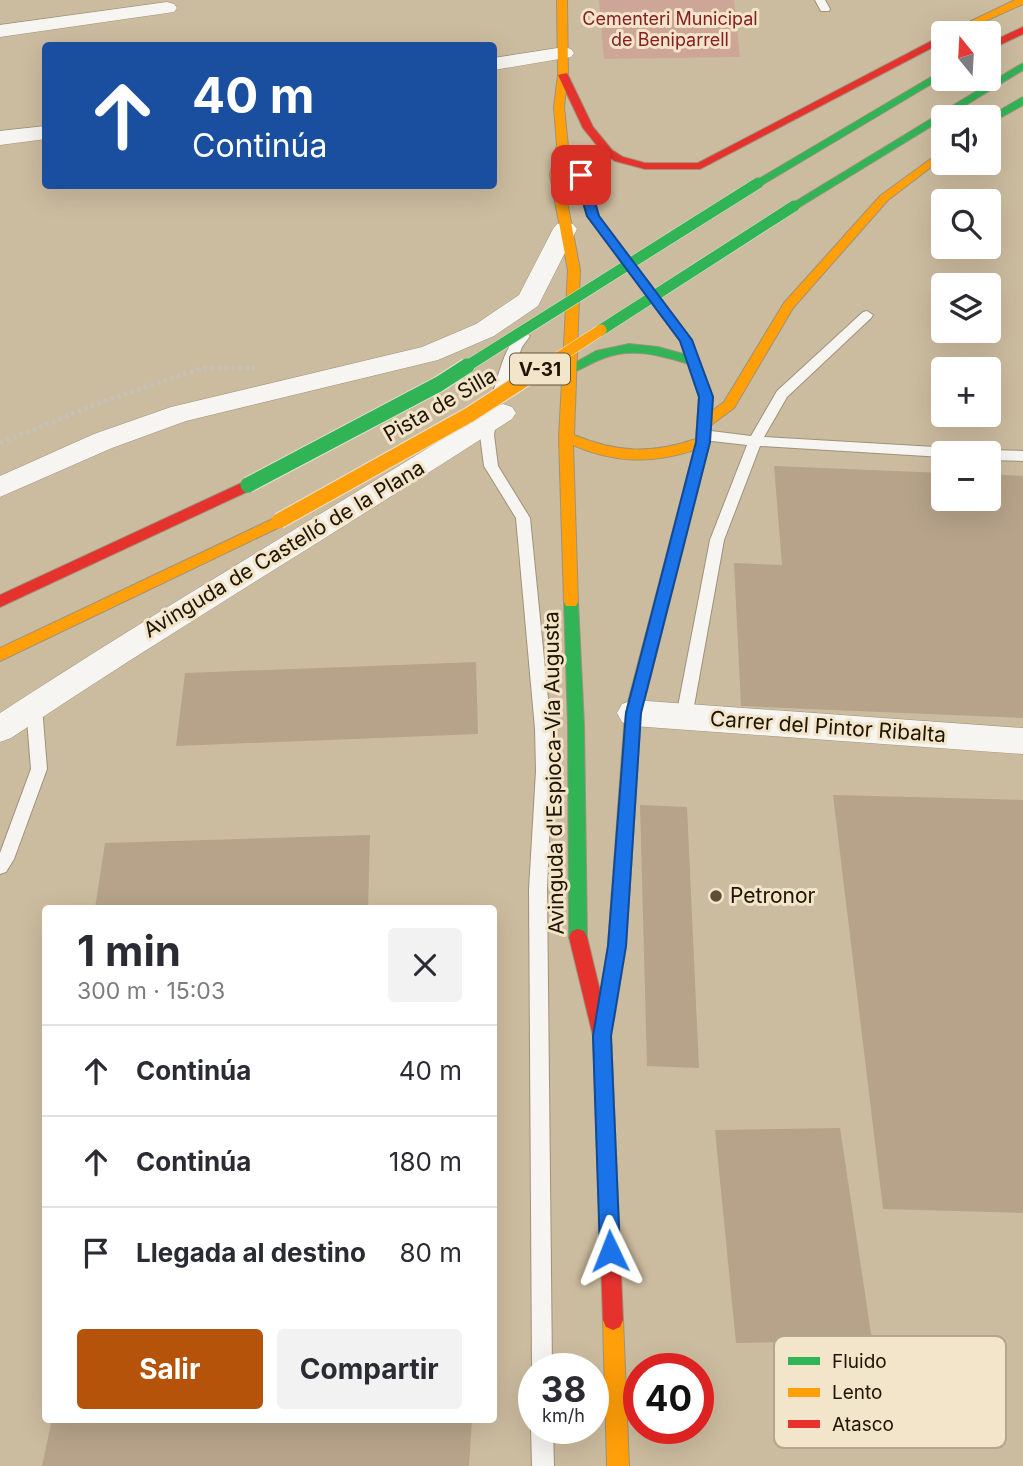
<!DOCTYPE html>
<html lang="es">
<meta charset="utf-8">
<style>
:root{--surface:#fff;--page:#f2f2f3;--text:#2b2b33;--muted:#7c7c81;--line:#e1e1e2;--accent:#b45309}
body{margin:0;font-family:Inter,sans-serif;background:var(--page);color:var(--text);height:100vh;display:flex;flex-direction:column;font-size:26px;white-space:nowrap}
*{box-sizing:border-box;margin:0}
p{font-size:23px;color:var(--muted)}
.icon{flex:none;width:38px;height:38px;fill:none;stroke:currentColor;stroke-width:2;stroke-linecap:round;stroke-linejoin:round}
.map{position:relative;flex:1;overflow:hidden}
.details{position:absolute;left:42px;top:905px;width:455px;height:518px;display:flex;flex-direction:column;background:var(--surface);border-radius:7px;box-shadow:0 7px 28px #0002}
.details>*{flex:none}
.guide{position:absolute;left:42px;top:42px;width:455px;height:147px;border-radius:7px;box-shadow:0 7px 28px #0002;background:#1a4fa0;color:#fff;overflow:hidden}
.needle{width:46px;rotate:342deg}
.tools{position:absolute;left:931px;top:21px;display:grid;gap:14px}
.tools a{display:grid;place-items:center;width:70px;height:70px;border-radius:7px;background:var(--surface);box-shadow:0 7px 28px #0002;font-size:35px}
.speed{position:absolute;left:518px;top:1353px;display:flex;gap:14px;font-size:35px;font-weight:700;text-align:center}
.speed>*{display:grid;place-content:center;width:91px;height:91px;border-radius:50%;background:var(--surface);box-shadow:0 7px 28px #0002;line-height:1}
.speed small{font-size:18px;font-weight:400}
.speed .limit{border:10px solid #d22;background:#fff;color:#111}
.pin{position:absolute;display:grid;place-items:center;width:60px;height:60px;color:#fff;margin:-30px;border-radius:14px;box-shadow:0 4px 10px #0006}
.me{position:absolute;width:77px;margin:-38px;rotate:358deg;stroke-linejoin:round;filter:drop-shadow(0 0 5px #0008)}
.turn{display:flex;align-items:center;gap:24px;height:147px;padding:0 35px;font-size:32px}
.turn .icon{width:91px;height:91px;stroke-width:2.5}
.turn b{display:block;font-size:49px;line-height:60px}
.round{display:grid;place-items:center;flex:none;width:74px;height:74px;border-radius:7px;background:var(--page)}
.headline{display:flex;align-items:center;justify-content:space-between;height:119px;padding:0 35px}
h1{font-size:42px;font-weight:700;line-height:52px}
.primary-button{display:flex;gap:14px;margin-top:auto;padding:14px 35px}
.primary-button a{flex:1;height:80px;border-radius:7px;background:var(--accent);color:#fff;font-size:28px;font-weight:700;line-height:80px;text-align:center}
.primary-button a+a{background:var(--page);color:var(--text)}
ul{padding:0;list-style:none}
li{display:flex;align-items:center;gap:21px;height:91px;padding:0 35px;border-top:2px solid var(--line)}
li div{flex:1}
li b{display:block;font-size:26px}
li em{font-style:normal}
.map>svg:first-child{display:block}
.green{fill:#cea697}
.building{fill:#b6a38a}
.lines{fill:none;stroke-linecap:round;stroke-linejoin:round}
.lane-casing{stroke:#9e927b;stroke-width:2}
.street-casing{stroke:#9e927b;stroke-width:1}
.fast-casing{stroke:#9e927b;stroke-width:2}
.slow-casing{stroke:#9e927b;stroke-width:2}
.jam-casing{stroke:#9e927b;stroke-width:2}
.path{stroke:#c5c0b8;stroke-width:4.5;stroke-dasharray:3.5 3.5;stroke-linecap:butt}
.lane{fill:#f7f5f1;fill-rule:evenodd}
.street{fill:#f7f5f1;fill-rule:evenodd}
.fast{fill:#30b455;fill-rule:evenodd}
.slow{fill:#ff9f0a;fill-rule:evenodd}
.jam{fill:#e5322d;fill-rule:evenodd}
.fast-bridge-far1-casing{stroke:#e8e1d4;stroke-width:12;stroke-linecap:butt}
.fast-bridge-casing{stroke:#e8e1d4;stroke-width:17;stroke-linecap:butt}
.slow-bridge-far1-casing{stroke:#e8e1d4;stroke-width:12;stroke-linecap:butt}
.slow-bridge-casing{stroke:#e8e1d4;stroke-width:17;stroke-linecap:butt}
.fast-bridge-far1{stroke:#30b455;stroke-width:11}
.fast-bridge{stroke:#30b455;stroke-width:15}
.slow-bridge-far1{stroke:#ff9f0a;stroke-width:11}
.slow-bridge{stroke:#ff9f0a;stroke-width:15}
.route{fill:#1a73e8;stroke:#114b97;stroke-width:2}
.poi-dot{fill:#5c4f38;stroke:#f3e5ca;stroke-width:2.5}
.labels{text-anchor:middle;stroke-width:6;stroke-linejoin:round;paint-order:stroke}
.far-park-label{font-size:18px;fill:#881f26;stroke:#f3e5ca}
.shield{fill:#f3e5ca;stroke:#5f533d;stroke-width:2}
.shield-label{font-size:19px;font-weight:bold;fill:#1f1401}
.street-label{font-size:21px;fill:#1f1401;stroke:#f3e5ca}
.poi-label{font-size:21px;fill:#1f1401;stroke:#f3e5ca;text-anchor:start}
.key{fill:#f3e5ca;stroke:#b3a68e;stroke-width:2}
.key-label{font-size:19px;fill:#1f1401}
</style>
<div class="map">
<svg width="1023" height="1466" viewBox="0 0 1023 1466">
<rect width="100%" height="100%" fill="#ccbc9f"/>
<path class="green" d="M599,0H734L740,57L604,59Z"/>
<path class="building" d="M774,466L943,473V499H989V474L1023,476V718L741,706L734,563L782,565Z
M476,662L478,734L176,746L185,673Z
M833,795L1023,800V1213L883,1209Z
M640,805L687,807L699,1068L647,1066Z
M370,835L368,908H95L105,843Z
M840,1128L872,1340L736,1343L715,1130Z
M52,1419H472L469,1466H42Z"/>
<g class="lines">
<g class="lane-casing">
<path id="lane" d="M815,0H825L830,9L829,11H821Z
M867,311L873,315L871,318L787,397L764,437L952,448L959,453H943V457L760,446L724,540L692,717L690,722H678L676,717L710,540L747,445L703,440L696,435L703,430L751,436L777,391L863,312Z
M524,332L530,336L522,347L506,389L505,392H495L494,389C500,371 506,340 524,332Z
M490,411L497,416L494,435L498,466L530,518L551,729L552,771L547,889L552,1368H534V1373L532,1368L529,889L536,771L535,729L516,518L484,466L480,435L483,416Z
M989,450L1023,451V461L989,460V453H983Z
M34,701L39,703L42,707L47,769L14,859L6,872L0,874V853L31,769L26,707L29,703Z
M534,1422V1428H553L554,1466H532L531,1428Z"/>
</g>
<g class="street-casing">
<path id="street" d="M167,2L174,4L177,8L174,12L0,37V25Z
M564,47L571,49L574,53L571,57L494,70V58Z
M46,126V139L0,145V131Z
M565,222L573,224L577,229L541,300L538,306L494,336L438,360L186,421L112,448L0,497V476L94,434L171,407L422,347L476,324L519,295L553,229L557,224Z
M503,404L512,407L516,413L512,419C346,527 176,628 11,738L0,742V713C162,607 330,510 494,407Z
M633,700L1023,728V754L633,726L622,722L617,713L622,704Z"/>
</g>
<g class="fast-casing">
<path id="fast" d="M1023,63V70L798,208H790L788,206Z
M943,70V77L762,185L752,183Z
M1023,97V105L989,124L988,117Z
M629,344L658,347L698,358L699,361L693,365C664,357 635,346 604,358C592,362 581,370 568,374L562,370L596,351Z
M571,596L578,602L584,725L587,937L584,943L578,945L572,943L569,937L568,725L564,602Z
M642,673L647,675L650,679L641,713L626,946L614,1020L611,1026L605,1029L599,1026L596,1020L608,946L625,713L634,679L637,675Z"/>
</g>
<g class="slow-casing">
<path id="slow" d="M557,0H567L568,75L564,107L568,146L587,175L599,216L692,340L713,397L712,411L724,402L784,303L880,196L943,150V158L888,200L793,308L734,408L711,425L710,442L650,679L647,683H637L634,679L694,450C652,464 614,463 573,445L578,602L576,606H566L564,602L559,437L568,270L550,175L557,145L554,107L558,75ZM565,158L575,175L587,216L680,341L699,397L696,439C652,454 617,453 574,435L580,270L562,175Z
M1015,0H1023V4L959,33H946Z
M279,516L286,521L284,525L0,661V648Z
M613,1310L620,1313L623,1320L629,1466H607L603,1320L606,1313Z"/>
</g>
<g class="jam-casing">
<path id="jam" d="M1023,27V34L989,50V43Z
M943,35V42L700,169H645L615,161L604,154L583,128L558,75L567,73L593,127L612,150L623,157L645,163H698Z
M248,480L255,485L253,489L0,607V595Z
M578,929L584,931L587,937L611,1036L623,1320L620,1327L613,1330L606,1327L603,1320L593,1036L569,937L572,931Z"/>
</g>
<path class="path" d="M0,443L107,400L203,368H255"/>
<use href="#lane" class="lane"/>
<use href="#street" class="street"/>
<use href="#fast" class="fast"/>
<use href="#slow" class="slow"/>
<use href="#jam" class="jam"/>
<g class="fast-bridge-far1-casing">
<path id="fast-bridge-far1" d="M601,330L794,206
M464,368L758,183"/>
</g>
<g class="fast-bridge-casing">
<path id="fast-bridge" d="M248,485L439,384L467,366"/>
</g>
<g class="slow-bridge-far1-casing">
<path id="slow-bridge-far1" d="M542,368L601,330"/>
</g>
<g class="slow-bridge-casing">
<path id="slow-bridge" d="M279,521L469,415L545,366"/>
</g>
<use href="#fast-bridge-far1" class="fast-bridge-far1"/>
<use href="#fast-bridge" class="fast-bridge"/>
<use href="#slow-bridge-far1" class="slow-bridge-far1"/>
<use href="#slow-bridge" class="slow-bridge"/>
</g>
<path class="route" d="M581,171L587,175L599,216L692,340L713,397L710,442L641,713L626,946L611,1036L620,1251L617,1258L610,1261L603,1258L600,1251L593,1036L608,946L626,713L696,442L699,397L680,341L587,216L575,175Z"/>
<circle class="poi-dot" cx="716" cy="896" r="7"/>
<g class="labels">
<g class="far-park-label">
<text x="670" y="25">Cementeri Municipal<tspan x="670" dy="21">de Beniparrell</tspan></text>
</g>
<rect class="shield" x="510" y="353.5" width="60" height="31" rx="5"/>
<g class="shield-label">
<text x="540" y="376">V-31</text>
</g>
<g class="street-label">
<text transform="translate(440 405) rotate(-30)" y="7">Pista de Silla</text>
<text transform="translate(284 549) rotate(-31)" y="7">Avinguda de Castelló de la Plana</text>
<text transform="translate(828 727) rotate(4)" y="7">Carrer del Pintor Ribalta</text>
<text transform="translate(554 773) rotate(-91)" y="7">Avinguda d'Espioca-Vía Augusta</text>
</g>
<g class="poi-label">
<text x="730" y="903">Petronor</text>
</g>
</g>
<rect x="774" y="1336" width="232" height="112" rx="10" class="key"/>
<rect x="788" y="1357" width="32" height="8" fill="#30b455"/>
<rect x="788" y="1388" width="32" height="9" fill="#ff9f0a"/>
<rect x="788" y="1420" width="32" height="8" fill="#e5322d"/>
<g class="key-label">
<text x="832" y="1368">Fluido</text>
<text x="832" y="1399">Lento</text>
<text x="832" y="1431">Atasco</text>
</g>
</svg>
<div class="tools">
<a><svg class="needle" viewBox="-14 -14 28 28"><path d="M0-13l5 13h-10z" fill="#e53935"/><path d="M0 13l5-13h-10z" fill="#7c7c81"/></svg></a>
<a><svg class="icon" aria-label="sound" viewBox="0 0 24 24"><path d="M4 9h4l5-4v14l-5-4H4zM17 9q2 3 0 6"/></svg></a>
<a><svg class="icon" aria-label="search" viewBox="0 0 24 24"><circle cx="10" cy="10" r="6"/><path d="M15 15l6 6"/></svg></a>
<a><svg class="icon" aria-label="layers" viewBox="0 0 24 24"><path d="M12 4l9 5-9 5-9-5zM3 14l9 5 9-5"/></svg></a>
<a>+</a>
<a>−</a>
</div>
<div class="speed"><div>38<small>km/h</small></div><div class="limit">40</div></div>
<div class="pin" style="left:581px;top:175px;background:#d93025"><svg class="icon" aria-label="arrive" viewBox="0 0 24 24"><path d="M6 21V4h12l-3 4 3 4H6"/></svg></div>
<svg class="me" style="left:610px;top:1251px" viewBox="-20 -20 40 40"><path d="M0-17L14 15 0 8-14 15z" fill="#1a73e8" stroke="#fff" stroke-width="4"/></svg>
<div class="guide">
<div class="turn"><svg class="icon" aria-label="ahead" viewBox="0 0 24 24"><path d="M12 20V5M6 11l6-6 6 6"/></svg><div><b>40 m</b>Continúa</div></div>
</div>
<section class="details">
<div class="headline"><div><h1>1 min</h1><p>300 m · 15:03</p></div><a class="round"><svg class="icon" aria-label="close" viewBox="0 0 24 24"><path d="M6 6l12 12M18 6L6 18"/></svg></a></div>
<ul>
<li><svg class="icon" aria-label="ahead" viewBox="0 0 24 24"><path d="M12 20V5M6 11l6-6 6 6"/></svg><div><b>Continúa</b></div><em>40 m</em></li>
<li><svg class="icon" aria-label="ahead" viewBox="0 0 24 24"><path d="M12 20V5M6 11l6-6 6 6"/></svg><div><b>Continúa</b></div><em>180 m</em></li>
<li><svg class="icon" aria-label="arrive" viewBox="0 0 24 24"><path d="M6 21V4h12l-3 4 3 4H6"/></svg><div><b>Llegada al destino</b></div><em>80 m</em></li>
</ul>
<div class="primary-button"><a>Salir</a><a>Compartir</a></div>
</section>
</div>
